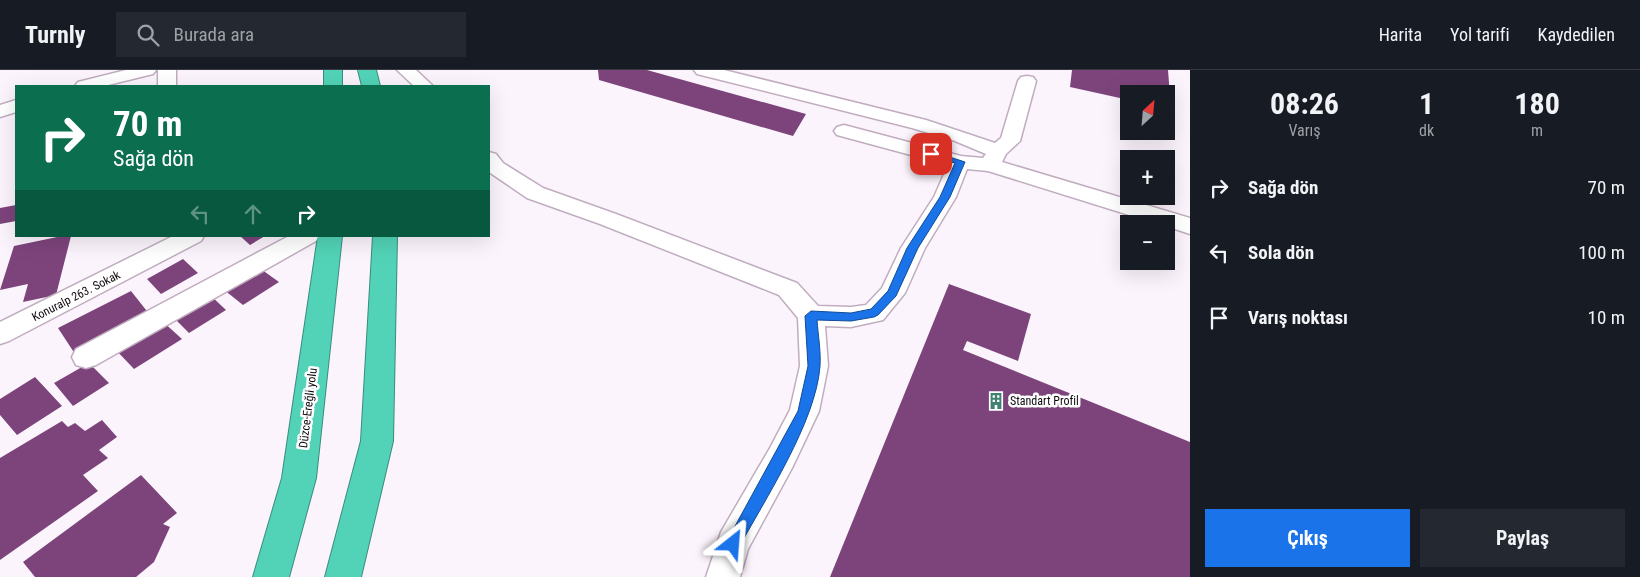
<!DOCTYPE html>
<html lang="tr">
<meta charset="utf-8">
<style>
:root{--surface:#171b24;--page:#242831;--text:#f1f3f6;--muted:#9ea1a6;--line:#363941;--accent:#1a73e8}
body{margin:0;font-family:"Roboto Condensed",sans-serif;background:var(--page);color:var(--text);height:100vh;display:flex;flex-direction:column;font-size:19px;white-space:nowrap}
*{box-sizing:border-box;margin:0}
p{font-size:16px;color:var(--muted)}
.icon{flex:none;width:28px;height:28px;fill:none;stroke:currentColor;stroke-width:2;stroke-linecap:round;stroke-linejoin:round}
.map{position:relative;flex:1;overflow:hidden}
.details{display:flex;flex-direction:column;background:var(--surface);width:450px}
.details>*{flex:none}
.banner{position:absolute;left:15px;top:15px;width:475px;height:152px;border-radius:0px;box-shadow:0 5px 20px #0002;background:#0b6e4f;color:#fff;overflow:hidden}
.needle{width:32px;rotate:26deg}
.controls{position:absolute;left:1120px;top:15px;display:grid;gap:10px}
.controls a{display:grid;place-items:center;width:55px;height:55px;border-radius:0px;background:var(--surface);box-shadow:0 5px 20px #0002;font-size:25px}
.pin{position:absolute;display:grid;place-items:center;width:42px;height:42px;color:#fff;margin:-21px;border-radius:10px;box-shadow:0 2px 8px #0006}
.me{position:absolute;width:55px;margin:-28px;rotate:28deg;stroke-linejoin:round;filter:drop-shadow(0 0 4px #0008)}
.turn{display:flex;align-items:center;gap:18px;height:105px;padding:0 15px;font-size:22px}
.turn .icon{width:65px;height:65px;stroke-width:2.5}
.turn b{display:block;font-size:35px;line-height:42px}
.lanes{display:flex;align-items:center;height:48px;padding:0 15px;background:#0003;justify-content:center;gap:25px;direction:ltr}
.lanes .off{opacity:.35}
.eta{display:flex;justify-content:space-evenly;align-items:center;height:85px;text-align:center}
.eta b{font-size:30px;font-weight:700;line-height:35px}
.button{display:flex;gap:10px;margin-top:auto;padding:10px 15px}
.button a{flex:1;height:58px;border-radius:0px;background:var(--accent);color:#fff;font-size:20px;font-weight:700;line-height:58px;text-align:center}
.button a+a{background:var(--page);color:var(--text)}
ul{padding:0;list-style:none}
li{display:flex;align-items:center;gap:15px;height:65px;padding:0 15px}
li div{flex:1}
li b{display:block;font-size:19px}
li em{font-style:normal}
header{display:flex;align-items:center;gap:30px;box-sizing:border-box;height:70px;padding:0 25px;background:var(--surface);border-bottom:1px solid var(--line)}
header strong{font-size:24px}
nav{display:flex;gap:28px;margin-inline-start:auto;font-size:18px}
.search{width:350px;height:45px;background:var(--page);display:flex;align-items:center;gap:12px;box-sizing:border-box;padding:0 18px;border-radius:0px;color:var(--muted);font-size:19px}
main{display:flex;flex:1;min-height:0}
.map>svg:first-child{display:block}
.building{fill:#7d447c}
.lines{fill:none;stroke-linecap:round;stroke-linejoin:round}
.minor-casing{stroke:#c1adc0;stroke-width:3}
.highway-casing{stroke:#3b8c7d;stroke-width:2}
.minor{fill:#fff;fill-rule:evenodd}
.highway{fill:#52d3b7;fill-rule:evenodd}
.route{fill:#1a73e8;stroke:#114b97}
.labels{text-anchor:middle;stroke-width:5;stroke-linejoin:round;paint-order:stroke}
.street-label{font-size:12px;fill:#100910;stroke:#fff}
.poi-label{font-size:12px;fill:#100910;stroke:#fff;text-anchor:start}
</style>
<header>
<strong>Turnly</strong>
<div class="search"><svg class="icon" aria-label="search" viewBox="0 0 24 24"><circle cx="10" cy="10" r="6"/><path d="M15 15l6 6"/></svg>Burada ara</div>
<nav><a>Harita</a><a>Yol tarifi</a><a>Kaydedilen</a></nav>
</header>
<main>
<div class="map">
<svg width="1190" height="507" viewBox="0 0 1190 507">
<rect width="100%" height="100%" fill="#fcf4fc"/>
<path class="building" d="M598,0H647L806,44L793,66L599,10Z
M1072,0H1168L1171,39L1166,38V24H1129V30L1070,17Z
M16,135V151L0,154V138Z
M62,166H71L56,225L23,232L28,214L0,220L14,176Z
M240,166H265L250,175Z
M183,189L198,203L161,224L147,209Z
M258,197L279,212L243,235L223,219Z
M949,214L1031,244L1018,291L967,271L963,280L1190,372V507H830Z
M131,221L150,245L75,284L58,258Z
M209,224L226,240L189,263L172,246Z
M161,250L182,269L134,299L114,278Z
M89,293L109,313L73,336L54,313Z
M35,307L62,336L17,365L0,345V329Z
M102,350L117,367L99,380L108,388L83,405L98,421L0,490V388L62,351L68,357L75,353L85,361Z
M141,405L177,443L163,454L170,457L154,492L136,507H35L23,492Z"/>
<g class="lines">
<g class="minor-casing">
<path id="minor" d="M126,0H156L153,4L104,16H75L78,12Z
M158,0H176V16H158Z
M397,0H416L433,16H414Z
M694,0H724L926,50L995,73L1001,68L1018,11L1021,7L1027,6L1033,7L1036,11L1020,71L1006,84L1002,92L1190,148V164L1166,156V154H1158L988,101L967,99L956,127L925,178L905,223L883,250L851,257L825,256L828,296L819,341L792,398L748,479L740,507H706L721,462L770,378L790,340L800,296L798,248L779,225L600,154L527,128L489,102V82L496,84L503,93L543,118L616,144L797,213L818,236L851,237L866,235L882,218L901,178L934,127L948,95L837,65L834,61L837,57L844,55L961,86L983,88L986,84L955,71L912,58L697,4Z
M16,30V42L0,47V35Z
M173,166H204L201,171L9,271L0,274V252Z
M289,166H319L316,171L96,295L86,298L76,295L72,287L76,279Z"/>
</g>
<g class="highway-casing">
<path id="highway" d="M324,0H342V16H324Z
M358,0H376L380,16H362Z
M318,166H342L316,408L289,507H253L282,408Z
M373,166H397L393,371L361,507H325L361,371Z"/>
</g>
<use href="#minor" class="minor"/>
<use href="#highway" class="highway"/>
</g>
<path class="route" d="M931,81L965,92L950,127L918,178L896,226L878,245L874,247L851,251L817,250C818,265 821,281 820,296C816,352 765,429 738,479L733,481L728,479L726,474L728,469L798,341L808,296L805,246L811,241L851,243L871,239L888,221L907,178L940,127L955,93L928,86L927,84Z"/>
<defs>
<g id="building-bare" transform="scale(1.35)"><path d="M-4-6H4V6H1V3H-1V6H-4ZM-2.5-4.3h1.7v1.8h-1.7ZM.8-4.3h1.7v1.8H.8ZM-2.5-1h1.7V.8h-1.7ZM.8-1h1.7V.8H.8Z" fill="#408171" stroke="#fff" stroke-width="2.5" paint-order="stroke"/></g>
</defs>
<g fill-rule="evenodd">
<use href="#building-bare" x="996" y="331"/>
</g>
<g class="labels">
<g class="street-label">
<text transform="translate(76 226) rotate(-27)" y="4">Konuralp 263. Sokak</text>
<text transform="translate(308 338) rotate(-83)" y="4">Düzce-Ereğli yolu</text>
</g>
<g class="poi-label">
<text x="1010" y="335">Standart Profil</text>
</g>
</g>
</svg>
<div class="controls">
<a><svg class="needle" viewBox="-14 -14 28 28"><path d="M0-13l5 13h-10z" fill="#e53935"/><path d="M0 13l5-13h-10z" fill="#9ea1a6"/></svg></a>
<a>+</a>
<a>−</a>
</div>
<div class="pin" style="left:931px;top:84px;background:#d93025"><svg class="icon" aria-label="arrive" viewBox="0 0 24 24"><path d="M6 21V4h12l-3 4 3 4H6"/></svg></div>
<svg class="me" style="left:733px;top:474px" viewBox="-20 -20 40 40"><path d="M0-17L14 15 0 8-14 15z" fill="#1a73e8" stroke="#fff" stroke-width="4"/></svg>
<div class="banner">
<div class="turn"><svg class="icon" aria-label="right" viewBox="0 0 24 24"><path d="M7 20v-9h11M14 6l5 5-5 5"/></svg><div><b>70 m</b>Sağa dön</div></div>
<div class="lanes"><svg class="icon off" aria-label="left" viewBox="0 0 24 24"><path d="M17 20v-9H6M10 6l-5 5 5 5"/></svg><svg class="icon off" aria-label="ahead" viewBox="0 0 24 24"><path d="M12 20V5M6 11l6-6 6 6"/></svg><svg class="icon" aria-label="right" viewBox="0 0 24 24"><path d="M7 20v-9h11M14 6l5 5-5 5"/></svg></div>
</div>
</div>
<section class="details">
<div class="eta">
<div><b>08:26</b><p>Varış</p></div>
<div><b>1</b><p>dk</p></div>
<div><b>180</b><p>m</p></div>
</div>
<ul>
<li><svg class="icon" aria-label="right" viewBox="0 0 24 24"><path d="M7 20v-9h11M14 6l5 5-5 5"/></svg><div><b>Sağa dön</b></div><em>70 m</em></li>
<li><svg class="icon" aria-label="left" viewBox="0 0 24 24"><path d="M17 20v-9H6M10 6l-5 5 5 5"/></svg><div><b>Sola dön</b></div><em>100 m</em></li>
<li><svg class="icon" aria-label="arrive" viewBox="0 0 24 24"><path d="M6 21V4h12l-3 4 3 4H6"/></svg><div><b>Varış noktası</b></div><em>10 m</em></li>
</ul>
<div class="button"><a>Çıkış</a><a>Paylaş</a></div>
</section>
</main>
